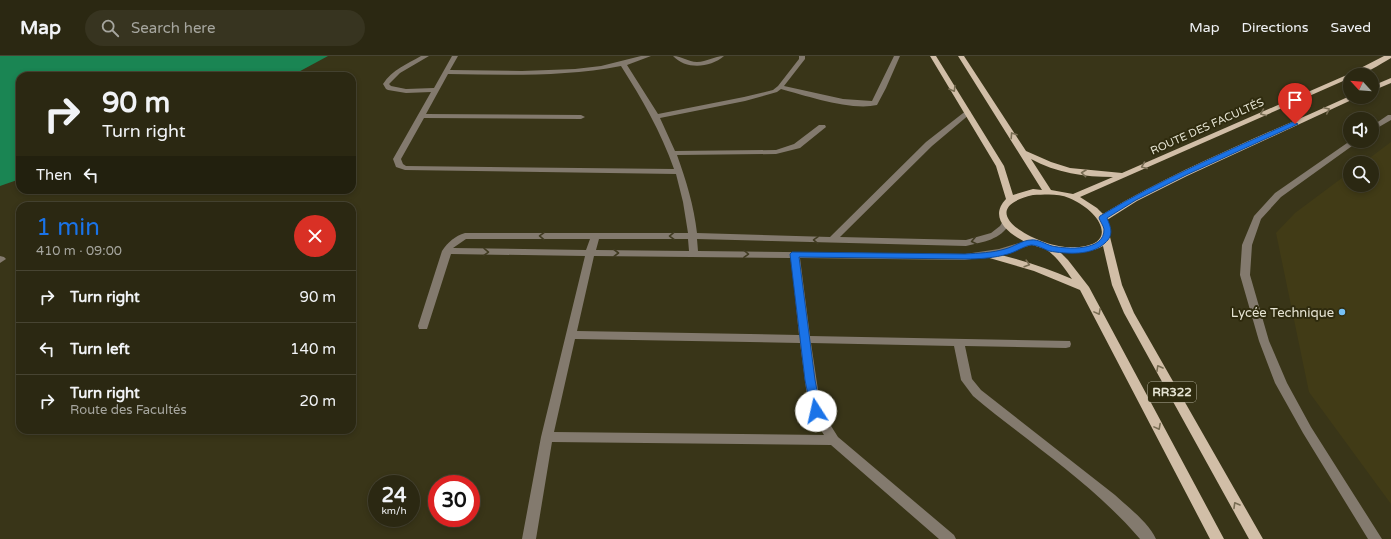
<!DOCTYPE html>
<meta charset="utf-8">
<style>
:root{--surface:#2b2812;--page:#373420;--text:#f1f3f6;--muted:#a6a69f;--line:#474432;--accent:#1a73e8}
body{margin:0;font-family:"Varela Round",sans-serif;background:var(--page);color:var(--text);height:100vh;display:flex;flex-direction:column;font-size:15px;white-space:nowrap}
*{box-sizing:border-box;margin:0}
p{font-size:13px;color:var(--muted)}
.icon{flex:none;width:22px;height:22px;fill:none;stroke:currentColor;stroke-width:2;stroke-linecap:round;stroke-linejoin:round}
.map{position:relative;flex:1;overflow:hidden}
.details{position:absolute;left:16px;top:146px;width:340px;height:232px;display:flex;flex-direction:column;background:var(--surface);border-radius:12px;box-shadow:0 2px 6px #0003,0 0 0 1px var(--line)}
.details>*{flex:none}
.top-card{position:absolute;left:16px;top:16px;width:340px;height:122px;border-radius:12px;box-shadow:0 2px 6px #0003,0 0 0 1px var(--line);background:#2b2812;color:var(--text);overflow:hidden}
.needle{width:26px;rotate:296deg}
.controls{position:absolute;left:1343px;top:12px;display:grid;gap:8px}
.controls a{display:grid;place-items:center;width:36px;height:36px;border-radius:50%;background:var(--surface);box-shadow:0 2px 6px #0003,0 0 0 1px var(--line);font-size:20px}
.speed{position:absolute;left:368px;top:419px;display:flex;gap:8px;font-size:20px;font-weight:700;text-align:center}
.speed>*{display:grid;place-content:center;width:52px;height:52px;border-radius:50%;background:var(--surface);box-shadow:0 2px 6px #0003,0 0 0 1px var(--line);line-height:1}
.speed small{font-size:10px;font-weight:400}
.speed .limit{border:6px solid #d22;background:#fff;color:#111}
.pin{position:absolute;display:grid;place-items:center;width:34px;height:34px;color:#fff;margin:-41px -17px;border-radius:50% 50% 50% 0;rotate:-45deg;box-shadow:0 0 4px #0007}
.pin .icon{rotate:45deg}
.me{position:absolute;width:44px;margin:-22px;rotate:350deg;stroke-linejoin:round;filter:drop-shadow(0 0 3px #0008)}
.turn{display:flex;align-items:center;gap:14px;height:84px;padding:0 20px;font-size:18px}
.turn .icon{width:52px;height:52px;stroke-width:2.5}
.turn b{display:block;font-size:28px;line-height:34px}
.then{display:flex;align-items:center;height:38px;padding:0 20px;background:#0003;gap:8px;font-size:15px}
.round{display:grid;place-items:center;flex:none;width:42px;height:42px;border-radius:21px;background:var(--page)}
.overview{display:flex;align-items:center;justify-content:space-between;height:68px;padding:0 20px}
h1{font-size:24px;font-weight:600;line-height:30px;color:var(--accent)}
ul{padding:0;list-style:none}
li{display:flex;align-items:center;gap:12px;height:52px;padding:0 20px;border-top:1px solid var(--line)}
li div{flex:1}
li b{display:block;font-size:15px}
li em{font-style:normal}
header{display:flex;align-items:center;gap:24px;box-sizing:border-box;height:56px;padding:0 20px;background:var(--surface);border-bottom:1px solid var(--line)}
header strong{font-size:19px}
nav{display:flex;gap:22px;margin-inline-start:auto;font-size:14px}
.search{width:280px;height:36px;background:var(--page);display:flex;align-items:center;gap:10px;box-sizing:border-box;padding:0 14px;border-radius:22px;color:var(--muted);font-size:15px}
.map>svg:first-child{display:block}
.built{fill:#413b16}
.water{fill:#1a8553}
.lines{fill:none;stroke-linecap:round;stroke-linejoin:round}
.minor{fill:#837a6e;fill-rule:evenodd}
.major{fill:#d1bea7;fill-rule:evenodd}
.oneway{stroke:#786d53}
.oneway2{stroke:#403b21}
.route{fill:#1a73e8;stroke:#114b97}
.poi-dot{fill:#75c0f6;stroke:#2f2b0e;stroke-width:1.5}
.labels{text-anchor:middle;stroke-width:4;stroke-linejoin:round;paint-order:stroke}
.far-street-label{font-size:11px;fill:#e6e4d3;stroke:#2f2b0e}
.shield{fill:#2f2b0e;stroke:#afac98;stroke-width:1}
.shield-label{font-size:12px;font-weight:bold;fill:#e6e4d3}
.poi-label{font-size:13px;fill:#e6e4d3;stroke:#2f2b0e;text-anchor:end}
</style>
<header>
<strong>Map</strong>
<div class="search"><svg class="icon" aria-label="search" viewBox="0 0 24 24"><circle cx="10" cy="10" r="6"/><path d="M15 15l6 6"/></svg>Search here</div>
<nav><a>Map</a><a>Directions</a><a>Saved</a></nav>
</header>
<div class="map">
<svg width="1391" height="483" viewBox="0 0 1391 483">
<rect width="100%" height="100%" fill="#393518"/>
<path class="built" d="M1391,86V448L1309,336L1276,177L1295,157L1350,116V129H1372V107H1363Z"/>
<path class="water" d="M0,0H328L291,20H20V123L0,130Z"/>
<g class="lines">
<path class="minor" d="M421,0H429L400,17L389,28L391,30L406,33L434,32L452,0H458L450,14L522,15L575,13L601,10L641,0H651L627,9L658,58L744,41L773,34L778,30L799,3V0H805V3L784,30L843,43L872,45L894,0H900L886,32L877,49C851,55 807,40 781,33L777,36L745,45L660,62L675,95L776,94L794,88L819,69H825L826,71L800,92L776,98L677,99C686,124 694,150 697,177L830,181L926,86L967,54L971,56L970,58L932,90L840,181L966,184L991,177L1000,170L1003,165H1009L1010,167C1001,184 983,186 966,190L697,183L698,195L965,198L999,193L1029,184H1035L1037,186L1035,188L999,199L965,204L800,202L810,280L1070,285L1071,288L1070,291L1066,292L965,290L972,323L981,334L1115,439C1128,451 1149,467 1156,483H1140C1092,427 1029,387 973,340L961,324L954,290L811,287L821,354L838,381L954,479L956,483H939L831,389L552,386L536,483H522L541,381L585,200L451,198L428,270L427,273H419L418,270L442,195C448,186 455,180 465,177H688L683,146L676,118L405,114L396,111L393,103L431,36L406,37L388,34L386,33L383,28C392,14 407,8 421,0ZM621,10C642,43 661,76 674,113L406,110L403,108L401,103L424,62L581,63L585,61L581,59L426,58L448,18C506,19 564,21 621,10ZM466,183H590L586,194L453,192ZM599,183H688L689,195L596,194ZM594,200L791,202L799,279L577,275ZM575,283L800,287L809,355L824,379L554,376Z
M673,0C682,0 688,6 697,6C707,6 714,0 724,0C710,12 686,14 673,0Z
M1388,59H1391V64L1372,75V70Z
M1350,85H1359L1281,141L1261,163L1252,189L1250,219L1269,285L1287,327L1311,371L1382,483H1368L1303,377L1275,327L1259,285L1240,219L1242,189L1254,160L1275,137Z
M0,200L4,201L6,203L0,207Z"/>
<path class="major" d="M930,0H936L1004,110L1013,139L1033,133L1042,134L958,0H964L1026,95L1051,106L1070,112L1122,117L1349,18L1384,0H1391V2C1379,9 1365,19 1350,19V22L1080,141L1097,152L1103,158C1181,111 1267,78 1350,40L1358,41L1187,120L1137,145L1107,164L1110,171V181L1122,229L1134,257L1263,483H1249L1124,257L1112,229L1103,190C1090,197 1074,198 1060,196L1068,204L1089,231L1224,483H1210L1080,234L1034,215L986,201L984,199L989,196C1018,203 1045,211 1072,223C1065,213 1056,199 1045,193C1040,191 1034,190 1030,188C1011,180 987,163 1006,143L996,110ZM1031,103C1056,117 1085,121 1113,121L1073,138L1051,134ZM1033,139C1044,139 1058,137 1069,142C1103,156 1122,193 1068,191C1037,190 969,154 1033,139Z
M1391,22V27L1372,35V30Z"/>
</g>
<defs><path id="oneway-chevron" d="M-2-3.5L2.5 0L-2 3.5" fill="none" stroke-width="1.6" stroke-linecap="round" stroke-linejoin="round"/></defs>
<g class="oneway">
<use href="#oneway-chevron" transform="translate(953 33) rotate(59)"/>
<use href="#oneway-chevron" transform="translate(1327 54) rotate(-25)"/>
<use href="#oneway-chevron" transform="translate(1263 57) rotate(157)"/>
<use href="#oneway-chevron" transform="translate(1013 79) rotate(-123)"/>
<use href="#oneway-chevron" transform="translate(1144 110) rotate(158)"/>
<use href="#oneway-chevron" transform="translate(1084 117) rotate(-174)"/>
<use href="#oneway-chevron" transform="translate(1027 208) rotate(17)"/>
<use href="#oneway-chevron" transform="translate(1098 256) rotate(62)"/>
<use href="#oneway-chevron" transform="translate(1159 312) rotate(-119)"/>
<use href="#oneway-chevron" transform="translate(1158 371) rotate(62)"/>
<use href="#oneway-chevron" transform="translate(1236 449) rotate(-120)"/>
</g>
<g class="oneway2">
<use href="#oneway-chevron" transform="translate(542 180) rotate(-179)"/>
<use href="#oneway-chevron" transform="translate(672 180) rotate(179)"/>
<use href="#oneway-chevron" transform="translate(816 184) rotate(-178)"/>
<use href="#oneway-chevron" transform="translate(974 185) rotate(167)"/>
<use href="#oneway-chevron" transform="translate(486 196) rotate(1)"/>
<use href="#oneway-chevron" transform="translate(616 197)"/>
<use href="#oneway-chevron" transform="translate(746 198) rotate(1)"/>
</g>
<path class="route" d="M1293,66L1298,68L1186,119L1136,144L1107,162C1111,172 1114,179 1105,187C1091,200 1067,198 1049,195C1044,193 1037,189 1031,189C1024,190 1016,196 1008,198C994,202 980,203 965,203L799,201L815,324L821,355L819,358L816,359L812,358L805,324L790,198L792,196L965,198C979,197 992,197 1005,193C1013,191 1023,184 1031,184C1038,183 1045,188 1052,190C1066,193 1105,196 1104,173C1103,169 1100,165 1099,162L1100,160C1161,123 1227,95 1293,66Z"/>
<circle class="poi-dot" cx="1342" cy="256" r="4"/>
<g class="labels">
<g class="far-street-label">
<text transform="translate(1207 70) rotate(-24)" y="4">ROUTE DES FACULTÉS</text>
</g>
<rect class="shield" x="1148" y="326" width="48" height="20" rx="3"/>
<g class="shield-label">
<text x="1172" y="340">RR322</text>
</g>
<g class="poi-label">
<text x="1334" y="261">Lycée Technique</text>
</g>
</g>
</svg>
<div class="controls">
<a><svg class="needle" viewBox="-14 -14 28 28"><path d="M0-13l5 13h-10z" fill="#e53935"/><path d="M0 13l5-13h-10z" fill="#a6a69f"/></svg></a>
<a><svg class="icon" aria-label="sound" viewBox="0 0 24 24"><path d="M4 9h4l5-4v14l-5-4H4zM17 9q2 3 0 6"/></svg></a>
<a><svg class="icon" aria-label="search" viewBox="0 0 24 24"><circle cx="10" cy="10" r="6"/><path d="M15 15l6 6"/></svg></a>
</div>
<div class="speed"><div>24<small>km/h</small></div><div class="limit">30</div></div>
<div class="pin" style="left:1295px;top:68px;background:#d93025"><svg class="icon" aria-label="arrive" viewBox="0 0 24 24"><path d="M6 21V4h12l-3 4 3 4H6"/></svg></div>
<svg class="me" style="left:816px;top:355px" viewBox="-20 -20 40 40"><circle r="19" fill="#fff"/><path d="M0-13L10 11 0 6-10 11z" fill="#1a73e8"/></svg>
<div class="top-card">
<div class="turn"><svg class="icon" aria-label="right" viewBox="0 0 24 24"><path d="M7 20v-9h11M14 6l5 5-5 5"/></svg><div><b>90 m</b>Turn right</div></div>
<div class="then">Then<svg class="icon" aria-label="left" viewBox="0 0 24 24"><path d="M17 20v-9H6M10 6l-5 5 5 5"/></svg></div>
</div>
<section class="details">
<div class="overview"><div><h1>1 min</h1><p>410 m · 09:00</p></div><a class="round" style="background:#d93025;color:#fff"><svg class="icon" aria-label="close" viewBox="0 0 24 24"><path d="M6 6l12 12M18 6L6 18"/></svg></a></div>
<ul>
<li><svg class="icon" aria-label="right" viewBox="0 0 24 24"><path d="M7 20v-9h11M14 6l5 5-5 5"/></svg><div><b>Turn right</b></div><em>90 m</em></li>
<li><svg class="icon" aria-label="left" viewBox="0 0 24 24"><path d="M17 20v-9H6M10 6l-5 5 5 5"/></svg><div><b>Turn left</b></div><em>140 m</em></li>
<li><svg class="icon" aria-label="right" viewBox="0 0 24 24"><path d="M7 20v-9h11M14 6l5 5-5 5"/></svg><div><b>Turn right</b><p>Route des Facultés</p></div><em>20 m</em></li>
</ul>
</section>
</div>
